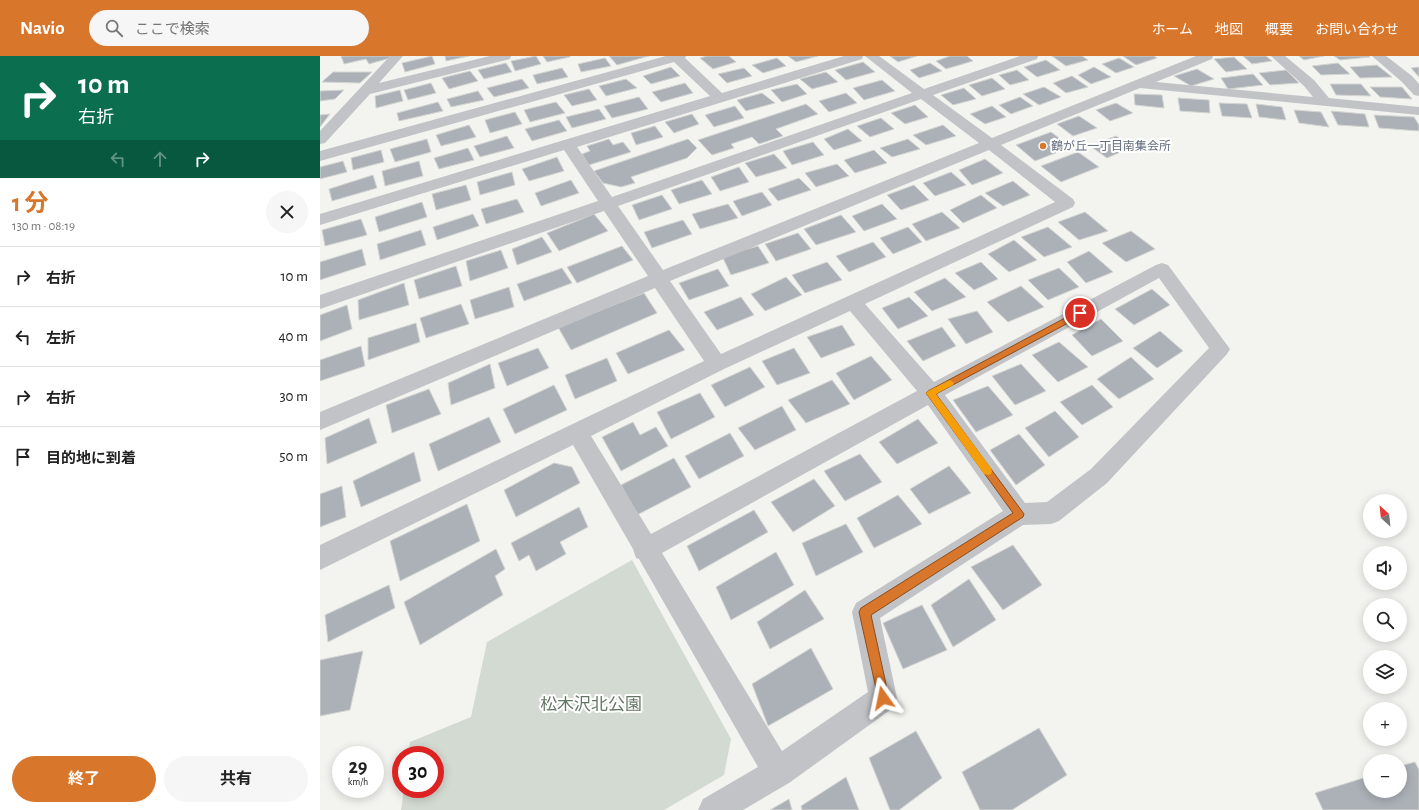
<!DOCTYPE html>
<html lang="ja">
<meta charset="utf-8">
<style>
:root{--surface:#fff;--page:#f6f6f6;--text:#222;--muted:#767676;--line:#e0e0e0;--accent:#d8762b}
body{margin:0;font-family:"Alegreya Sans","Noto Sans JP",sans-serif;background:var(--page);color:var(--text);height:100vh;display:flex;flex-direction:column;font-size:15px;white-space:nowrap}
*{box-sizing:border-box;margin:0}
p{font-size:13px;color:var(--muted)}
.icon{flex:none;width:22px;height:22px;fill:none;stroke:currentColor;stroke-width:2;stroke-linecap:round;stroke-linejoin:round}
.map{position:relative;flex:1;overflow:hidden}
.panel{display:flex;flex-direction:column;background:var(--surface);width:320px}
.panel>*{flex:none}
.top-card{background:#0b6e4f;color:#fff;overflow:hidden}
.needle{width:26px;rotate:333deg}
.tools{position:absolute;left:1043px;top:438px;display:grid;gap:8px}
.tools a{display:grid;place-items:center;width:44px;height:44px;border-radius:50%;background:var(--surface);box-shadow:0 2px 10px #0003;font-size:20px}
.speed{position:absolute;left:12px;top:690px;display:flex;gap:8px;font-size:20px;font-weight:700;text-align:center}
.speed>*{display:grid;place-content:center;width:52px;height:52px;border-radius:50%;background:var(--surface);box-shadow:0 2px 10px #0003;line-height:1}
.speed small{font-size:10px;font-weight:400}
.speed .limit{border:6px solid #d22;background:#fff;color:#111}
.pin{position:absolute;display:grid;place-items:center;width:34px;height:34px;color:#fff;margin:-17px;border:2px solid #fff;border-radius:50%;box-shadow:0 1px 4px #0007}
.me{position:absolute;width:44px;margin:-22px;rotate:348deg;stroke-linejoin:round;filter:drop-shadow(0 0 3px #0008)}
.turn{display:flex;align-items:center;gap:14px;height:84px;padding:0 12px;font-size:18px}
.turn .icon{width:52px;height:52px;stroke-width:2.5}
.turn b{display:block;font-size:28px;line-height:34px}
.lanes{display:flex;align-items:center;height:38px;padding:0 12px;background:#0003;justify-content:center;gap:20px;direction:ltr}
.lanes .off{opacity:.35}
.round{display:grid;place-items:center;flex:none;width:42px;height:42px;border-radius:21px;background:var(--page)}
.headline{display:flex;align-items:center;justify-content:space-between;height:68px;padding:0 12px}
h1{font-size:24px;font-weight:700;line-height:30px;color:var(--accent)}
.primary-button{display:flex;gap:8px;margin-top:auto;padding:8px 12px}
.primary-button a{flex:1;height:46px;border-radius:24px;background:var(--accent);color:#fff;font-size:16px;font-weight:700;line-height:46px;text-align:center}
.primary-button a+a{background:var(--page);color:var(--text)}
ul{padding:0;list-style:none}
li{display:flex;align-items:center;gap:12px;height:60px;padding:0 12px;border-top:1px solid var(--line)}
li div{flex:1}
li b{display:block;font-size:15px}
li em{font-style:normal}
header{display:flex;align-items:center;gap:24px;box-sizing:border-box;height:56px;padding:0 20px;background:var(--accent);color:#fff}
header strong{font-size:19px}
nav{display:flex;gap:22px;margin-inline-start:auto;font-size:14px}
.search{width:280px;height:36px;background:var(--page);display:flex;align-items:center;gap:10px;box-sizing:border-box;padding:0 14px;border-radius:22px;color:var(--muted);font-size:15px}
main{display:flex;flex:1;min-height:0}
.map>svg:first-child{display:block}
.green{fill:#d3dad1}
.building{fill:#acb1b7;stroke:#d4d5d2}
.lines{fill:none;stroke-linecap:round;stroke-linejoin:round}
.street{fill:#c1c3c7;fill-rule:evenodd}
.route{fill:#d8762b;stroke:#8c4d1c}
.slow{fill:#f59e0b}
.poi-dot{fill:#d8762b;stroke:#fff;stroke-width:1.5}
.labels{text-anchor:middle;stroke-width:4;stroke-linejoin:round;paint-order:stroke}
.far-poi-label{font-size:12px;fill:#646e7f;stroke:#fff;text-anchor:start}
.near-park-label{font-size:17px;fill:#637662;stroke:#fff}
</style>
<header>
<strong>Navio</strong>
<div class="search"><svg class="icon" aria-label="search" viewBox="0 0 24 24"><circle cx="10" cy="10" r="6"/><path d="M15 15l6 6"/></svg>ここで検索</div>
<nav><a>ホーム</a><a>地図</a><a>概要</a><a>お問い合わせ</a></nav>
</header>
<main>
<section class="panel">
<div class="top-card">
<div class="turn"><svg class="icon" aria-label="right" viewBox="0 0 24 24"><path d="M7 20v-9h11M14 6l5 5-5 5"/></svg><div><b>10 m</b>右折</div></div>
<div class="lanes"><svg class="icon off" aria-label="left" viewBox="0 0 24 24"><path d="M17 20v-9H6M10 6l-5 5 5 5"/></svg><svg class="icon off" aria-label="ahead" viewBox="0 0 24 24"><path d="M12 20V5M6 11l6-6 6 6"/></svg><svg class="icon" aria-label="right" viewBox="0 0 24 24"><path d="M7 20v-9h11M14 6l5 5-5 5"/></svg></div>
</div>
<div class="headline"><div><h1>1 分</h1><p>130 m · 08:19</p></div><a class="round"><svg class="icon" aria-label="close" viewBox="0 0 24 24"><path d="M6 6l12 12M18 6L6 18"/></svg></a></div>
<ul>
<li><svg class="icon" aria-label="right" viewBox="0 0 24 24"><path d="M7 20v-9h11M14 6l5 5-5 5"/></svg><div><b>右折</b></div><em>10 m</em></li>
<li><svg class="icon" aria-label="left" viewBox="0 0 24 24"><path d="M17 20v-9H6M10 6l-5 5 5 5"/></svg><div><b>左折</b></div><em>40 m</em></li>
<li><svg class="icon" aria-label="right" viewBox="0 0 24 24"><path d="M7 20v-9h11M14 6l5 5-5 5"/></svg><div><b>右折</b></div><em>30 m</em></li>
<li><svg class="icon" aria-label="arrive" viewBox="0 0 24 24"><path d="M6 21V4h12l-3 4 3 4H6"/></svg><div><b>目的地に到着</b></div><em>50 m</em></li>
</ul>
<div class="primary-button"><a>終了</a><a>共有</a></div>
</section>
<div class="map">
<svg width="1099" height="754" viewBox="0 0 1099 754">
<rect width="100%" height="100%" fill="#f3f3ef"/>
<path class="green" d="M312,504L411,683L404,719L344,754H81L84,733H115V699H88L90,686L151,661L167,586Z"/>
<path class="building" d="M21,0H70V2L49,8L46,3L24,8Z
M112,0L115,8L85,16L82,7Z
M125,0H149L126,5Z
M216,0L221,8L195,15L191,5Z
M223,0H250V1L227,6Z
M289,0H329L297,9Z
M387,0H409L416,6L393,13L380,2Z
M468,0H498L476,6Z
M570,0H597L578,6Z
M630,0H647L653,5L626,13L616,5Z
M732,0H762L768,4L746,10Z
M803,0H834L837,2L816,9Z
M923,0H946L952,5L932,8Z
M979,0H1004L984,4Z
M1014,0H1049L1050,1L1020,4Z
M914,1L927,13L906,16L894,3Z
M285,2L291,10L261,16L258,8Z
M457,2L466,10L443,17L432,9Z
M799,2L814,11L796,17L782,8Z
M726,4L740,14L717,21L704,11Z
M543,6L555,16L526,24L515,14Z
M186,7L192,16L164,23L158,14Z
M610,7L622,15L599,22L590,14Z
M1018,7L1030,18L1001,19L992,10Z
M1057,9L1072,21L1040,22L1030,11Z
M351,11L360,20L331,28L323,20Z
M774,11L791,21L771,28L758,19Z
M1099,11V21L1091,12Z
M242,12L248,21L217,28L213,19Z
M424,12L432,20L407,27L398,18Z
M877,13L894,23L871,30L854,20Z
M697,14L709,24L690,29L679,19Z
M966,14L979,27L950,29L939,17Z
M150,15L158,25L129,33L122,22Z
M13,16H52L40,27L2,26Z
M506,16L518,26L492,33L480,23Z
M933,18L943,29L908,33L901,22Z
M752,20L768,31L746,37L733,27Z
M672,22L685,33L662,40L649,29Z
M202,23L209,32L174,41L167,32Z
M306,23L317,32L286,40L279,30Z
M562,24L575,35L544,44L533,32Z
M111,27L116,37L88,44L84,34Z
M365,27L373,37L341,46L332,36Z
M477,28L487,38L462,46L451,34Z
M1010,28H1041L1051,40L1016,39Z
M724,31L741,41L719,49L703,38Z
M1050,31H1082L1092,43L1060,41Z
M644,32L656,43L633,49L621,39Z
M269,33L277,44L252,50L244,39Z
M24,34L15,43L0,45V35Z
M80,34L83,45L56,52L55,40Z
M158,35L164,44L131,51L127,43Z
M442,37L455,47L426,55L417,44Z
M526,37L537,47L509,56L499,45Z
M814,38L842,39L844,52L815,49Z
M319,41L328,53L292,62L284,50Z
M700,41L713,50L691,58L679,49Z
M858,42L889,44L890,57L860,55Z
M118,46L123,55L79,65L77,57Z
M236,46L245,57L210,66L204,54Z
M796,47L813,57L790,65L776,54Z
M899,47L927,48L932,62L902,60Z
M486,48L498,58L456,73L463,80L439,88L432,81L411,88L414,92L392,99L378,84Z
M936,48L962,51L966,64L939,61Z
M595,49L608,61L585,68L571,57Z
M415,50L424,62L394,71L385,59Z
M672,50L686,61L665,68L650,58Z
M279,53L286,63L252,72L246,61Z
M974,54L1001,56L1009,71L979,67Z
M1011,55L1045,58L1049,71L1018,69Z
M195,56L202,68L170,77L165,64Z
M10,58L0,71V59Z
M372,58L379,68L354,77L345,66Z
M1054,59L1094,61L1099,69V75L1059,72Z
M759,60L777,72L753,80L737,68Z
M561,62L574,73L550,81L537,70Z
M239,64L247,75L212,85L205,73Z
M149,69L156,81L121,90L116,79Z
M623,69L636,80L606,89L593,79Z
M335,70L343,81L316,89L311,77Z
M528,73L542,85L514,94L504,83Z
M731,76L751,91L715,105L696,89Z
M187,80L194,92L160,101L154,90Z
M796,80L812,91L787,102L770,90Z
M107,83L111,96L75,106L70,93Z
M289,83L293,89L303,86L311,96L269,109L262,98L270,95L267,90Z
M368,83L377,92L367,102L311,121L315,127L301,131L283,127L274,115Z
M588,83L600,93L572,101L560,92Z
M493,86L504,99L472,109L463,95Z
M148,92L154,104L119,113L114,102Z
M61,94L64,106L33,114L31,102Z
M554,94L567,107L535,117L524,104Z
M758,96L779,111L741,126L721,110Z
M454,98L467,112L436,121L425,107Z
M237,101L244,115L209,125L202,113Z
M665,103L683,117L652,129L639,114Z
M23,105L27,116L0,123V111Z
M99,105L103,120L65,130L62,115Z
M517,108L529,120L496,131L485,117Z
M419,111L429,126L400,135L391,121Z
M192,116L195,129L160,139L157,126Z
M631,116L646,129L615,140L603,127Z
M53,119L57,132L12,145L9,133Z
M479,122L491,134L458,145L448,133Z
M251,124L259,137L221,150L215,137Z
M382,124L392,138L359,148L351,134Z
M693,125L710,139L683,150L665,137Z
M146,129L151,144L116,154L112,138Z
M594,129L609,144L581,154L567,139Z
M442,136L452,149L422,160L413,145Z
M342,139L352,153L319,164L312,149Z
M661,139L677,152L643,167L630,154Z
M197,143L204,156L166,168L161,153Z
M102,146L107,161L59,176L55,161Z
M408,148L418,162L380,173L372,158Z
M562,148L577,163L544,175L532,160Z
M622,156L640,172L606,185L592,168Z
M765,156L788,175L759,184L738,166Z
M153,158L159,170L117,184L113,171Z
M274,158L288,175L239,195L227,177Z
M521,159L536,176L496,189L484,173Z
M41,163L47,179L5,190L2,174Z
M363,164L372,178L332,192L324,176Z
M588,171L602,186L573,198L560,182Z
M728,171L752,191L724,201L701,181Z
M101,174L106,189L60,204L57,188Z
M811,175L835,193L806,206L782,187Z
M478,177L491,193L456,205L445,188Z
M222,181L232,196L197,209L192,193Z
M694,184L717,204L689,216L668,198Z
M553,186L566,201L529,216L516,200Z
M302,190L313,204L257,227L247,211Z
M438,190L449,207L411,219L402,200Z
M42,193L46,209L0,224V206Z
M181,194L188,212L150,225L146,205Z
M769,195L793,216L766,227L747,206Z
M507,206L522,224L485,237L472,219Z
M661,206L678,223L654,234L635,217Z
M136,210L142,230L99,243L94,224Z
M242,212L252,227L204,245L197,228Z
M739,212L759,231L728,244L708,224Z
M398,213L409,230L369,244L359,227Z
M466,221L482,239L445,255L431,238Z
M625,222L646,241L612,255L594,236Z
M84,227L89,249L39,264L38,244Z
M701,230L724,251L688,266L667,246Z
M189,231L194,251L155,263L150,244Z
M832,233L850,249L814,269L795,253Z
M324,237L337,257L251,294L238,271Z
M421,241L434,259L397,274L384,256Z
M589,241L608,260L578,273L562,252Z
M141,248L149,268L106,282L100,262Z
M27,249L32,273L0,285V259Z
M657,255L673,276L646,288L628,263Z
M781,263L803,285L772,300L752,279Z
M96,267L100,286L48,304V282Z
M522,269L535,289L501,302L487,281Z
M622,271L636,290L603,305L587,285Z
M349,274L365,294L308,318L296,297Z
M840,275L863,295L837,312L813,292Z
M739,286L768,311L738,326L712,299Z
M41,290L45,310L0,325V304Z
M218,292L229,312L187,330L178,307Z
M474,292L490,317L457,329L442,305Z
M551,300L572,324L534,344L516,317Z
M811,301L834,323L799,343L777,323Z
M287,302L297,325L255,343L245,319Z
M170,308L175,332L131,349L128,327Z
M701,308L726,335L695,349L672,320Z
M430,311L445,331L405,351L391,329Z
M512,324L530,348L486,367L468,344Z
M234,329L247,354L195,378L183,353Z
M772,329L793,351L762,369L740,346Z
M668,330L693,359L656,376L633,344Z
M109,333L121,358L72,377L66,349Z
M380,337L395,361L351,383L337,356Z
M462,350L476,374L435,394L418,372Z
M735,355L759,381L729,401L705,372Z
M169,361L181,386L118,415L109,388Z
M49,362L57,387L7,408L5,382Z
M598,363L618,387L577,408L559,386Z
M313,366L320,379L336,371L348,390L301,415L282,381Z
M410,377L424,400L379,423L365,400Z
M699,378L725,409L696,429L670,394Z
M94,396L101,425L41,451L33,425Z
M540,398L562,426L525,445L504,415Z
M354,402L371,431L317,459L301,429Z
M234,407L252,411L260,427L196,461L184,434Z
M629,410L651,437L609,458L590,433Z
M494,423L515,450L473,476L451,446Z
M22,430L26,461L0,471V438Z
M578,439L602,468L554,492L537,462Z
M147,448L160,485L80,525L70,485Z
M259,451L268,471L240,486L246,498L216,515L209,499L199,505L191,487Z
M434,454L448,476L379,515L367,490Z
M526,468L543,496L496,520L482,487Z
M693,489L722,529L683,554L651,511Z
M176,493L185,513L175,520L183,539L100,589L84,546Z
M456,496L474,529L411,564L396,531Z
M649,523L676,564L633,591L611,549Z
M69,529L75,552L8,586L5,559Z
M485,534L504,563L450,593L437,566Z
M602,549L627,594L583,613L563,567Z
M491,592L513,633L448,670L432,628Z
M43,595L30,654L0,660V604Z
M719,672L747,719L692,754H660L642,716Z
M596,675L622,722L579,754H570L549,702Z
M1095,706L1099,714V754H1003L995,737L1050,720V735H1080V710Z
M526,721L539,754H482L481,750Z
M469,743L472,754H450Z"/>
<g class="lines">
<path class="street" d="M70,0H83L59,27L170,0H191L190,3L50,38L5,87L0,88V75Z
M346,0H366L365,2L402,37L524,0H543L542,3L257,91L292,141L592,37L545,0H559L604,33L700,0H718L717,3L613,39L672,82L876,0H893L892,3L836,26L993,41L984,30L951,0H965L994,24L1009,42L1099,51V59L820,32L681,89L753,143L755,147L753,151L545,248L614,326L836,209L842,207L848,209L910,293L907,298L787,427L739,465L731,468L703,469L560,562L577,642L573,652L469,727L423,754H378L383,743L438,711L319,503L316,502L313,493L253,389L0,514V489L384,305L335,232L0,374V356L328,220L284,155L0,253V239L278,145L244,94L0,169V158L390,40L354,6L0,105V95ZM601,43L659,87L343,214L298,150ZM669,94L735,146L401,298L350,225ZM839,222L889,292L771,413L727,446L705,447L625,339ZM530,255L597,335L331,478L271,380L404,313ZM608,349L683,455L536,547L532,556L548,636L462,695L342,497Z
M1052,0H1066L1092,20L1099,28V40L1094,39L1082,26Z"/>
</g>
<path class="route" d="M760,254L764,257L763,259L616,338L704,458L703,461L551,559L569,642L567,646L563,647L559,646L539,556L541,552L693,457L606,337L608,335Z"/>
<path class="slow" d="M630,324L634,327L633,329L616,338L671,412L672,415L671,418L668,419L664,418L606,337L608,335Z"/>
<circle class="poi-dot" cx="723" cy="90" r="4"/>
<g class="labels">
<g class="far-poi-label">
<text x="731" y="94">鶴が丘一丁目南集会所</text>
</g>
<g class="near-park-label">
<text x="271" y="654">松木沢北公園</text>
</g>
</g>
</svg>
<div class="tools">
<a><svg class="needle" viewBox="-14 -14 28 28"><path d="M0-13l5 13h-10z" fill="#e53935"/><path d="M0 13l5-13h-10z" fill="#767676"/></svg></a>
<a><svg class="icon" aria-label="sound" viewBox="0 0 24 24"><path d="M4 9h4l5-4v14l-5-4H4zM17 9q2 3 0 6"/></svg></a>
<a><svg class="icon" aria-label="search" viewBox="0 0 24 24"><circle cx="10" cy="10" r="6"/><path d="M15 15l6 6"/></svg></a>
<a><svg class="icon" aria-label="layers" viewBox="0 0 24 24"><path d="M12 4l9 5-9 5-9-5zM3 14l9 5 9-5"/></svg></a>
<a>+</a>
<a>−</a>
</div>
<div class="speed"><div>29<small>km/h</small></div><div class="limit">30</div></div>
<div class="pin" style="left:760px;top:257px;background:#d93025"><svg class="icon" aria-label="arrive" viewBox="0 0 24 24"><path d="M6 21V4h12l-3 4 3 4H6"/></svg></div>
<svg class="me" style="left:563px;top:642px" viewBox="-20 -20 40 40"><path d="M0-17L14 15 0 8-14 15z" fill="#d8762b" stroke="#fff" stroke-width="4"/></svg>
</div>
</main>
